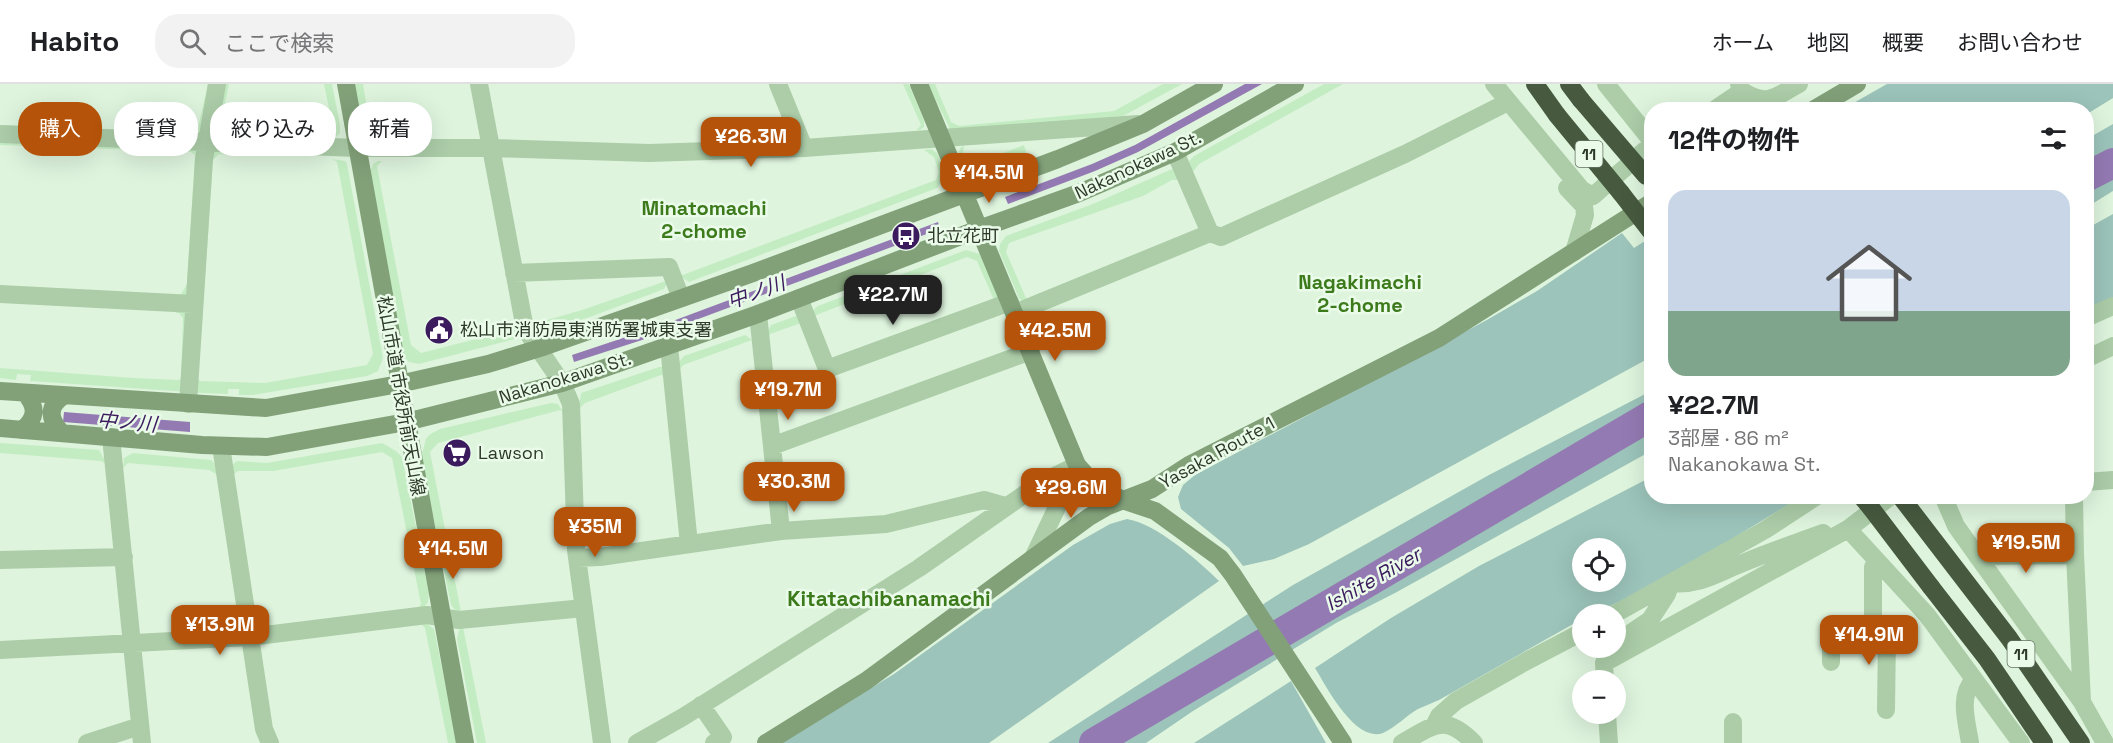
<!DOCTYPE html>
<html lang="ja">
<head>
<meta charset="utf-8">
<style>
  :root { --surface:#fff; --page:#f2f2f2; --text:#202124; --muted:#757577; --line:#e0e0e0; --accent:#b45309 }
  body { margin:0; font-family:"Space Grotesk","Noto Sans JP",sans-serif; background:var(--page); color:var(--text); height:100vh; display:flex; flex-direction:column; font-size:22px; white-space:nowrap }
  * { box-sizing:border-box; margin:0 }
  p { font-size:20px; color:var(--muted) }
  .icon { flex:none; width:33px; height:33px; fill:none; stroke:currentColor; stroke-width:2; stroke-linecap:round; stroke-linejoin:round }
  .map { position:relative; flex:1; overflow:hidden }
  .panel { position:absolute; left:1644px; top:18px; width:450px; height:402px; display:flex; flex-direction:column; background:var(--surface); border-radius:24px; box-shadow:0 6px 24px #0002 }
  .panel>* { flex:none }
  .guide { position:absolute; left:18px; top:18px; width:570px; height:54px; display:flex; gap:12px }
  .fabs { position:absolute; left:1572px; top:454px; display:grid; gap:12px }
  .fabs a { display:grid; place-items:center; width:54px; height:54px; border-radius:50%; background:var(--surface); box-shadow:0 6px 24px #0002; font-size:30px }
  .price { position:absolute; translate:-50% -51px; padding:0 14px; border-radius:12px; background:var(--accent); color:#fff; font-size:20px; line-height:39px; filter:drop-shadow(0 2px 3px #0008) }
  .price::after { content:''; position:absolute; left:50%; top:36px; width:18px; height:14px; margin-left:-9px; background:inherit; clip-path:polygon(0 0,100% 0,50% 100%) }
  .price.selected { background:#222; color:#fff }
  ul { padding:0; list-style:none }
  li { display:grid; align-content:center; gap:12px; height:318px; padding:0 24px }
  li+li { border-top:2px solid var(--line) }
  li span { display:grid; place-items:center; height:186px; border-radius:18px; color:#555 }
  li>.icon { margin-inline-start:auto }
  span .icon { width:108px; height:108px; fill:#fffc; stroke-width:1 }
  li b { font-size:26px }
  h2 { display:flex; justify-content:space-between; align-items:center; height:72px; padding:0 24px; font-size:26px }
  .pill { padding:0 21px; border-radius:24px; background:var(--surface); box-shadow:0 6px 24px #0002; font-size:21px; line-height:54px }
  .pill.selected { background:var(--accent); color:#fff }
  header { display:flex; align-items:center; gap:36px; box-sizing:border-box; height:84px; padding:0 30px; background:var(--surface); border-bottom:2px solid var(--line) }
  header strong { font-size:28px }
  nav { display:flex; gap:33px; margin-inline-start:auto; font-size:21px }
  .search { width:420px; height:54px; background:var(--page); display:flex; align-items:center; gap:15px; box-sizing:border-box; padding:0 21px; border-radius:24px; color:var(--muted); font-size:22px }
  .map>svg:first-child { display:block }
  .green { fill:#9cc4ba; fill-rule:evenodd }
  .plaza { fill:#c4ecc3 }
  .water { fill:#947ab3 }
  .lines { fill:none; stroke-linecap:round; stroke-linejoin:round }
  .river { stroke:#947ab3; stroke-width:30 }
  .street { stroke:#accda8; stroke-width:18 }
  .secondary { stroke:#82a179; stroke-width:18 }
  .highway { stroke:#475a3f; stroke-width:18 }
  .highway-bridge { stroke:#475a3f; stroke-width:18 }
  .labels { text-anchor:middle; stroke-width:5; stroke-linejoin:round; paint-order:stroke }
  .shield { fill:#eafbea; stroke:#667362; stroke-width:1.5 }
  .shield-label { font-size:16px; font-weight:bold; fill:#2d3928 }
  .street-label { font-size:18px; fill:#2d3928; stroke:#eafbea }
  .poi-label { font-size:18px; fill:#2d3928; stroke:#eafbea; text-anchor:start }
  .neighbourhood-label { font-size:20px; font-weight:bold; fill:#3c7a1b; stroke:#eafbea }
  .water-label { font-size:20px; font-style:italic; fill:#3b1b5d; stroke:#eafbea }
  .quarter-label { font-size:21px; font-weight:bold; fill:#3c7a1b; stroke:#eafbea }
</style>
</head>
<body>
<header>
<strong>Habito</strong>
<div class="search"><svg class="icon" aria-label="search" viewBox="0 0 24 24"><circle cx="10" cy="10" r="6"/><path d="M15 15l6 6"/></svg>ここで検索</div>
<nav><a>ホーム</a><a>地図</a><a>概要</a><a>お問い合わせ</a></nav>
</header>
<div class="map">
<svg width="2113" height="659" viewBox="0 0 2113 659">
  <rect width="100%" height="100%" fill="#def4dd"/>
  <path class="green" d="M1887,0H2113V14L2087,30L2086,26L1843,25Z
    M2113,40V107L2087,123V55Z
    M2113,130V216L2086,229V145Z
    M1622,149L1634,164L1651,153V273L1309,460L1274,475L1243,482L1229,464L1181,425L1178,413L1183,401L1195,391L1485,237L1537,207Z
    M1651,307V367L1395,509L1336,539L1193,627L1146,659H1048L1293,501L1489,391Z
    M1651,393L1652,412L1801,413L1661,498L1591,531H1582V535L1439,616C1432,619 1425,622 1418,625C1406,632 1396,643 1383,649C1355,659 1326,602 1315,584L1391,534L1479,482ZM1582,465H1616V498H1582Z
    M1127,435C1155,439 1199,477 1219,497L989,659H780L894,590L1073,461L1110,440Z
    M1291,597L1326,659H1194Z"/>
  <path class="plaza" d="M208,0H229L220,44L225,49H228L227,71L219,70L213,76L198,295L200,297L265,299L367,281L373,270L337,78L332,75L345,77L347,80L383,274L378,287L367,292L253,311H239V305H228V310L203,309L30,297L31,291L17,290L16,296L0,294V284L134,294L179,296L181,294L183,234L179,229H176L177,212H180L187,200L195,71L191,68L0,61V41L191,48L198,44Z
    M324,0H332L340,41V49L335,54Z
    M354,0H363L371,49L377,56L368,55L365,52Z
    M903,0H909L924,37V43L920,46H917L921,41Z
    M928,0H935L951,38L959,42L1114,27L1163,0H1182L1123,32L951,47Z
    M1324,0H1343L1199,80L1192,89L1189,77L1194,72Z
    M1024,61L1026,68L1022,73L976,89L968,88L959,68L961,63L964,62L963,68L970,82Z
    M931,65L937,69L945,87L943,96L937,104L689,198L680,192L936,96L939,88L934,73L924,66Z
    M378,77H382L377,82L411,261L421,269L512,246L516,240L518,250L515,255L419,280L409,278L405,274L402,265L370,88L373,80Z
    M1172,85L1175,87L1180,96H1172L1143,112L1009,159L1006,168L1026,214L1034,217H1022L1019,214L999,167L1000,160L1006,152L1093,120Z
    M966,166L980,170L997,206L998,216H994L977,177L967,173L811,233L812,227L818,222Z
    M669,196L664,205L590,233L539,248L533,240L582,226Z
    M796,232H800L804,238L770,250L768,255V247L771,241Z
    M745,251L752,256L683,281L678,288L679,278L684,272Z
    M659,283H663L666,293L661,291L585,319L579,325L581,309Z
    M551,319L558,320L563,328L560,326L438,359L430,368L461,528H457L451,521L421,373L426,355L429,351L440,345Z
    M0,359L99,366L107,380L101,377L0,369Z
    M382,359L396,367L402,373L429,509L428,518L424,523L418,525L421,520L392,374L382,368L273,387H238L233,391L232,381L237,377L267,379Z
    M133,369L211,376L214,379L218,391L209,386L128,379L123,384L124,374Z
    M420,539H426L434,545L457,659H448L425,544Z
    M463,543L486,659H477L457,555L459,546Z"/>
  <path class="water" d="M1245,0H1262L1138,68L1095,87L1008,120L1005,113L1092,80L1135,61Z
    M938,138L940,145L642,256L574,278L572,271L662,241Z
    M64,328L190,338V348L63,338Z"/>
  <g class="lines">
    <path class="river" d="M2086,93L2113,79
      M1094,659L1652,331"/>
    <path class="street" d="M479,0L525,245L562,299L571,320L576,466L602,659
      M778,0L804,64
      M1494,0L1582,106L1593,112L1652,60
      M1606,0L1647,51L1652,60
      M1742,7C1769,23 1774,13 1799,0
      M1714,26L1742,7L1739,0
      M0,50L357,64H491L649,69L804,64L1138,40
      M1175,68L1210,149L1221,153L1405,70L1508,18
      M1567,104L1584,122L1585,131L1574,168
      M514,189L669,183L681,214
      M0,210L194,220
      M799,214L827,285L1010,218
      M1015,229L1210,149
      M758,230L781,447
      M2086,234L2113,222
      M669,262L689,460
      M2086,275L2113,262
      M188,320L204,75L217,0
      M111,353L142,659
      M221,362L264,645L270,659
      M772,362L1031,267
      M2086,398L2113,396
      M1943,412L1956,442L2082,618L2105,659
      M2074,412L2075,471L2082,618
      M1848,445L1927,531L2021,659
      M1977,472L2075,471
      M577,474L600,473L781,447L886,440L984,416L1005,422
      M1033,474L1077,381
      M0,476L124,473
      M1613,531L1765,446L1817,412
      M1873,551V483L1877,477
      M1616,559L1650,536L1667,510L1671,499C1699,502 1718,489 1743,479C1769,468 1796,459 1823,449
      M1609,564L1604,579L1848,445L1891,412
      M0,566L249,553L427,531L459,536L584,524
      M1831,578V551H1887L1886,626
      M1604,579L1605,597
      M701,621L723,653L714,659
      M1607,630L1609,659
      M1733,638V659
      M1435,640L1439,632L1456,617L1523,579L1582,548
      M87,659L140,642
      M637,659L683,633L919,484L1042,398L1077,381
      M1402,659C1434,641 1445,629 1474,659
      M1970,659C1967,638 1958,613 1974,595"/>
    <path class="secondary" d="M346,0L465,659
      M919,0L1077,381L1097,403L1125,417L1155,427L1220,474L1233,491L1343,659
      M1813,26L1857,0
      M0,307L266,324L399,300L488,280L540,264L753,189L1058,75L1143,40L1214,0
      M0,344L202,361L267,363L406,338L562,299L758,230L979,145L1079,109L1175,68L1295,0
      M22,346C37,334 37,323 25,309
      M62,349C49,336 47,323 63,312
      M766,659L866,597L1089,433L1108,422L1152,405L1189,381L1439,254L1652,118"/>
    <path class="highway" d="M1535,0L1557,31
      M1569,0L1581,16
      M1621,109L1652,149
      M1861,412L1871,424
      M1900,412L2009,554L2081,659
      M1931,503L1987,575L2044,659"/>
    <path class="highway-bridge" d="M1581,16L1646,92
      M1557,31L1621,109
      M1871,424L1931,503"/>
  </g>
  <defs>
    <g id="bus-disc" transform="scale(1.5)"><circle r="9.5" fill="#3b1b5d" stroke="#eafbea"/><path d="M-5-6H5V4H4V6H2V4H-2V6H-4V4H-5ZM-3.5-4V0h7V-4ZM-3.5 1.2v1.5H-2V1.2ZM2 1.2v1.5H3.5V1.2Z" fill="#fff"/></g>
    <g id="civic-disc" transform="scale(1.5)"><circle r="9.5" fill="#3b1b5d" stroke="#eafbea"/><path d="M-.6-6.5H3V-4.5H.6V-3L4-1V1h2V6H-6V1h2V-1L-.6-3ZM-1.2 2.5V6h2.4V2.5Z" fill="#fff"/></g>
    <g id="supermarket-disc" transform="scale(1.5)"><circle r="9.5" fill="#3b1b5d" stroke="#eafbea"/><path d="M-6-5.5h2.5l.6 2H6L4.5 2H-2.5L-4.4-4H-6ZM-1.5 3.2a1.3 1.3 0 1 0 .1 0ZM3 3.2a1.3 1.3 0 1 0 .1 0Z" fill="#fff"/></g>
  </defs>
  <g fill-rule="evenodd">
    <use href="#bus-disc" x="906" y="152"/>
    <use href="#civic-disc" x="439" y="246"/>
    <use href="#supermarket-disc" x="457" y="369"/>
  </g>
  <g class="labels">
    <g class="shield">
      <rect x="1575.5" y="57" width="27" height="26" rx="4.5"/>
      <rect x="2007.5" y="557" width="27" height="26" rx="4.5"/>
    </g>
    <g class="shield-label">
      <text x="1589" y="76">11</text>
      <text x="2021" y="576">11</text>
    </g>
    <g class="street-label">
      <text transform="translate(1138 81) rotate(-25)" y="6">Nakanokawa St.</text>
      <text transform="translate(565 294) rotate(-17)" y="6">Nakanokawa St.</text>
      <text transform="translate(401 312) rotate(80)" y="6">松山市道 市役所前天山線</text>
      <text transform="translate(1217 369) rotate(-29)" y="6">Yasaka Route 1</text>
    </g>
    <g class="poi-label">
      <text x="927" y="158">北立花町</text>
      <text x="460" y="252">松山市消防局東消防署城東支署</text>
      <text x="478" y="375">Lawson</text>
    </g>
    <g class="neighbourhood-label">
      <text x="704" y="131">Minatomachi<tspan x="704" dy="23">2-chome</tspan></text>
      <text x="1360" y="205">Nagakimachi<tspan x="1360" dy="23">2-chome</tspan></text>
    </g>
    <g class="water-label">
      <text transform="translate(756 208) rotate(-20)" y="7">中ノ川</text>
      <text transform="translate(127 338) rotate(5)" y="7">中ノ川</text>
      <text transform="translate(1373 495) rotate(-30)" y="7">Ishite River</text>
    </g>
    <g class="quarter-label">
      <text x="889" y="522">Kitatachibanamachi</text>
    </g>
  </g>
</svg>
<div class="fabs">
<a><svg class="icon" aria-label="locate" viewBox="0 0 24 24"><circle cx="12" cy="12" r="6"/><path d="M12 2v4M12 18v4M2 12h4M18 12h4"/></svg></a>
<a>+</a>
<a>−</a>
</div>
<b class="price" style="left:751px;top:84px">¥26.3M</b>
<b class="price" style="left:989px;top:120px">¥14.5M</b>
<b class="price selected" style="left:893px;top:242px">¥22.7M</b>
<b class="price" style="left:1055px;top:278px">¥42.5M</b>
<b class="price" style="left:788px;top:337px">¥19.7M</b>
<b class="price" style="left:794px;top:429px">¥30.3M</b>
<b class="price" style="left:1071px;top:435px">¥29.6M</b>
<b class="price" style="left:595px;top:474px">¥35M</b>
<b class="price" style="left:2026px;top:490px">¥19.5M</b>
<b class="price" style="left:453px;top:496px">¥14.5M</b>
<b class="price" style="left:220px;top:572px">¥13.9M</b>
<b class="price" style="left:1869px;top:582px">¥14.9M</b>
<div class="guide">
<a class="pill selected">購入</a>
<a class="pill">賃貸</a>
<a class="pill">絞り込み</a>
<a class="pill">新着</a>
</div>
<section class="panel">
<h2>12件の物件<svg class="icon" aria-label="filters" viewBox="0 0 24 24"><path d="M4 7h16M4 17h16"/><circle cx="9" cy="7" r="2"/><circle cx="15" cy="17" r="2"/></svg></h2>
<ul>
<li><span style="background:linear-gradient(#c9d6e8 65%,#7fa58c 0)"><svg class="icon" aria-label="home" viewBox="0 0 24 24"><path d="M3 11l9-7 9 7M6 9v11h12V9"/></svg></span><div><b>¥22.7M</b><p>3部屋 · 86 m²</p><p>Nakanokawa St.</p></div></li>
</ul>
</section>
</div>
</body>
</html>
